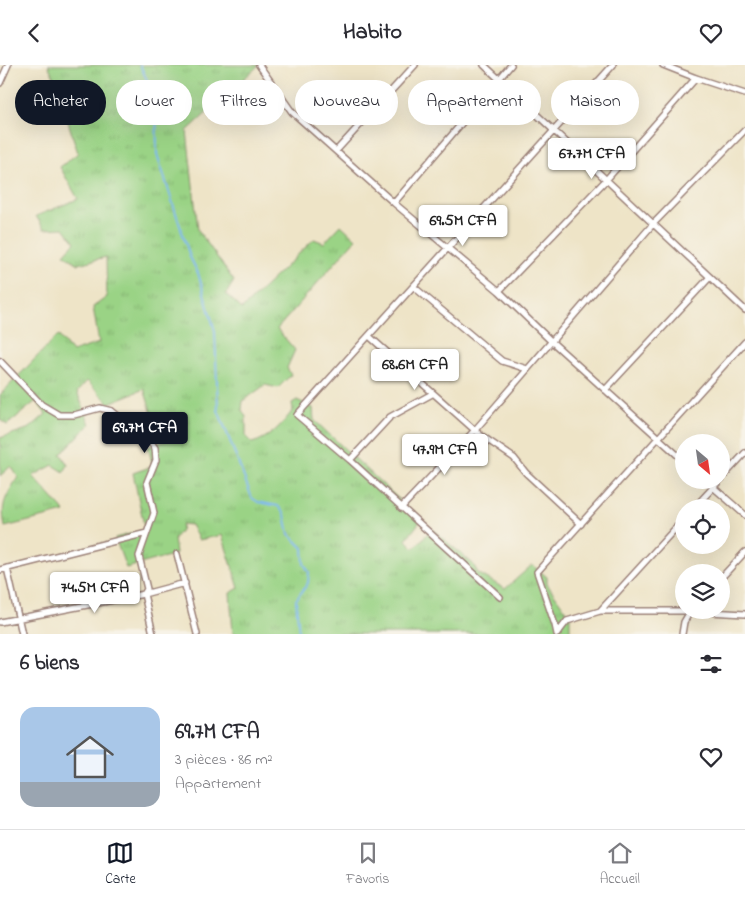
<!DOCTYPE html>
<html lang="fr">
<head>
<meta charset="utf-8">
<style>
  :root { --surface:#fff; --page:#f7f7f7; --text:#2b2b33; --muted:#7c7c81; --line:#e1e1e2; --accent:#111827 }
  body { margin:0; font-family:"Indie Flower",sans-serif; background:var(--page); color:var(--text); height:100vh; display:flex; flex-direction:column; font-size:19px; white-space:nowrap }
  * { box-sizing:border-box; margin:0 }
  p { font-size:16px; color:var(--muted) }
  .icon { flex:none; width:28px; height:28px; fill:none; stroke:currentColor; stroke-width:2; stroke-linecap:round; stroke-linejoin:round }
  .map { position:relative; height:569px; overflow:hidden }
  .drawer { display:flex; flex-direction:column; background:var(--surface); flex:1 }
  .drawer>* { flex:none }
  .hud { position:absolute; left:15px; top:15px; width:715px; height:45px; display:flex; gap:10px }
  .needle { width:32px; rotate:151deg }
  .tools { position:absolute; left:675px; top:369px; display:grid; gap:10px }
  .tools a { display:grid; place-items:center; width:55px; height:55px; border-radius:50%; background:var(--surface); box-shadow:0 5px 20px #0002; font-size:25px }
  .price { position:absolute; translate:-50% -42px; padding:0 11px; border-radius:5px; background:#fff; color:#222; font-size:16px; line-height:32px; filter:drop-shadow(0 1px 2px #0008) }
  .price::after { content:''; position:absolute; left:50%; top:30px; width:15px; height:11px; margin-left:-8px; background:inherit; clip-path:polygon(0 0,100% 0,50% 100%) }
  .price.current { background:var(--accent); color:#fff }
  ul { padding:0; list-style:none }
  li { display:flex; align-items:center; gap:15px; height:125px; padding:0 20px }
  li+li { border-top:1px solid var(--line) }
  li span { display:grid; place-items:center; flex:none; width:140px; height:100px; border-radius:15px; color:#555 }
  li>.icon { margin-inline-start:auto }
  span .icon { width:60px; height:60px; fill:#fffc; stroke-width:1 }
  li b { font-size:21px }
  h2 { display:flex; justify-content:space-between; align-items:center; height:60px; padding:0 20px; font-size:21px }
  .chip { padding:0 18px; border-radius:22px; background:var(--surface); box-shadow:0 5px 20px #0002; font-size:18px; line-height:45px }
  .chip.current { background:var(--accent); color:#fff }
  header { display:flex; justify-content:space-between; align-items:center; height:65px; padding:0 20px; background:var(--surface); font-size:22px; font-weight:700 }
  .menu { display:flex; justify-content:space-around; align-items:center; height:70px; border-top:1px solid var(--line); background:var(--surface); font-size:14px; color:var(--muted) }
  .menu a { display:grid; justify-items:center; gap:2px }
  .menu .current { color:var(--accent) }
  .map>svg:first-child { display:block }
  .grass { fill:url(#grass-tufts); stroke:#727958 }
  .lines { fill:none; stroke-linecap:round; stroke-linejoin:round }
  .stream { stroke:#7db8ef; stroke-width:2 }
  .street-casing { stroke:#9c8279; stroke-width:8 }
  .street { stroke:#fff; stroke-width:5 }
</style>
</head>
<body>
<header><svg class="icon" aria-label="back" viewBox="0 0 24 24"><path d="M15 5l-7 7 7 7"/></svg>Habito<svg class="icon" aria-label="heart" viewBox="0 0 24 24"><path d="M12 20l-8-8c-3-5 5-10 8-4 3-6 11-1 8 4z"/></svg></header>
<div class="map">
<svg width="745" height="569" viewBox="0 0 745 569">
  <defs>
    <pattern id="grass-tufts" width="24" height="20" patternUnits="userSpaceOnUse" patternTransform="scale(1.25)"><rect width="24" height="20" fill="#9ad385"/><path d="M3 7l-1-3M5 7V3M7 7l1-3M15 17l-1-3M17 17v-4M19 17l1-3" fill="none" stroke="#86b573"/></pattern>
  </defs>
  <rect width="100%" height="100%" fill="#f7f3e8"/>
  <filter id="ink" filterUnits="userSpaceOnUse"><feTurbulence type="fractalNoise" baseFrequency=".02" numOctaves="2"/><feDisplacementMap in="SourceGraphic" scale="10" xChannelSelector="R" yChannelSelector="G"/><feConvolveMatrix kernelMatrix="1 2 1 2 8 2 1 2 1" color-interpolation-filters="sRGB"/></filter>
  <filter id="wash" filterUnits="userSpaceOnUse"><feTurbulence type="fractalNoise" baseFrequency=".0096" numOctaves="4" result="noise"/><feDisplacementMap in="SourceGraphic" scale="20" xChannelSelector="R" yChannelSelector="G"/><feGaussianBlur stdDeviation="1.12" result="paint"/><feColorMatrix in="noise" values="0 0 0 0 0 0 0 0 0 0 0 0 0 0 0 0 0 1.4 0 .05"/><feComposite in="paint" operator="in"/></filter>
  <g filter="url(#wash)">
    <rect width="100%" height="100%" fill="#eee4c7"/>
    <path class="grass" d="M48,0H259L187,66L198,165L234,216L226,229L242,244L314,174L324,178L341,160L356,174L277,264L295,285L287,303L291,310L278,323L265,320L243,336L242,345L246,352V372L252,378C270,373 282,360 293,345L292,338L297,335L313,343L314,355L421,455L406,475L414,483L432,464L473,499L478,508L505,524L532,500L547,512V519L570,551V569H233L230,528L239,523L222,470L199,475L191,460L182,459L181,465L174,474L176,489L126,503L115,473L145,465L133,408L153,401L148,382L173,373L169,358H155L144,324L109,338L87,316L77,327L90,359L61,389L68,400L64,407L53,400L33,411L65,447L5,462C0,438 6,432 18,412L11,401L0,411V373L30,363L46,349L36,336L7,360L0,355V330L58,270L72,287L99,278L93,242L107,232L106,192L78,199L64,189L75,177L64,163L44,164L36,151L78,134L60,102L78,88L53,10Z"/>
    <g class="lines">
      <path class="stream" d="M140,0L156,34L157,89L190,192L198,208L215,266L218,345L252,433L258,437L278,441L285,450L289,469L303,483L304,499L309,507L308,518L296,535L299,569"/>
    </g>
  </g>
  <g filter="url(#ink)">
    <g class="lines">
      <g class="street-casing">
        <path id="street" d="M259,0L292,47L394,138L499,226L551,276L684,396
          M484,0L745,245
          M663,0L696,13L745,29
          M0,18L8,0
          M336,86L415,0
          M394,138L511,0
          M414,222L502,296L527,304
          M499,226L606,115L696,13
          M369,271L479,369L514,393L526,408L581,459
          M0,296L42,340L59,350H74L100,343L112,346L118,351L127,363L148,373L155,383L156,395L147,417L154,448L139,491L147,524L144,529L153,569
          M605,325L710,212
          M350,395L390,352L432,329
          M721,414L745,388
          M705,415L745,450
          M695,442L720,415
          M401,443L475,365L653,159L745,65
          M177,489L197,569
          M7,503L22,569
          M0,505L147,468
          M721,513L745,487
          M500,532L350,395L297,350L613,0
          M600,546L684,454
          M0,557L144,529L185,518
          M557,569L555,560L537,507L745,277
          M557,569L567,556L600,546H691L745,549
          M682,569L684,557L691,545"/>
      </g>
      <use href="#street" class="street"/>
    </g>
  </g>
</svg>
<div class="tools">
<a><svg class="needle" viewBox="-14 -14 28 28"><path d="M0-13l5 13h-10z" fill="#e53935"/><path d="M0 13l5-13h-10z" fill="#7c7c81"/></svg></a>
<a><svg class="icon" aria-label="locate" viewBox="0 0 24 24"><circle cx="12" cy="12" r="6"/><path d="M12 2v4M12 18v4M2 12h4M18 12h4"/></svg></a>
<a><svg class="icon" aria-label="layers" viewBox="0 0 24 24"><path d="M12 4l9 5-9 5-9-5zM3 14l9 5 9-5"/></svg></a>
</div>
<b class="price" style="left:592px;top:115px">67.7M CFA</b>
<b class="price" style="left:463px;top:182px">69.5M CFA</b>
<b class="price" style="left:415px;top:326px">68.6M CFA</b>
<b class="price current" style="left:145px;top:389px">69.7M CFA</b>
<b class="price" style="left:445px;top:411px">47.9M CFA</b>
<b class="price" style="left:95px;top:549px">74.5M CFA</b>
<div class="hud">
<a class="chip current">Acheter</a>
<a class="chip">Louer</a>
<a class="chip">Filtres</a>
<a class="chip">Nouveau</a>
<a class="chip">Appartement</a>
<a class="chip">Maison</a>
</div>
</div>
<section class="drawer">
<h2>6 biens<svg class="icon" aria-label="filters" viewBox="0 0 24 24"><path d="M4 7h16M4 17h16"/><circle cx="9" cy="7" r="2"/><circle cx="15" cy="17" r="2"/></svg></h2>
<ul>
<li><span style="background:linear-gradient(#a9c7e8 75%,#9aa5b1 0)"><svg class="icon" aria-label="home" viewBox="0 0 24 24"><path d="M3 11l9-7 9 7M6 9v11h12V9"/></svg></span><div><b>69.7M CFA</b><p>3 pièces · 86 m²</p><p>Appartement</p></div><svg class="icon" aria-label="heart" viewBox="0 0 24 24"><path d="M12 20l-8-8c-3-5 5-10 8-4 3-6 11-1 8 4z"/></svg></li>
</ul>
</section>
<nav class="menu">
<a class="current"><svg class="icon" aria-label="map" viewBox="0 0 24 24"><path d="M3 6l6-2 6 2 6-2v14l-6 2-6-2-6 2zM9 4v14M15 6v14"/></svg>Carte</a>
<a><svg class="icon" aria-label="saved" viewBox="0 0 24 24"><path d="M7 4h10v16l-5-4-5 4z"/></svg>Favoris</a>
<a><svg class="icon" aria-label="home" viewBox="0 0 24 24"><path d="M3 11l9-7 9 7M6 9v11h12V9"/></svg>Accueil</a>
</nav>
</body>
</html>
